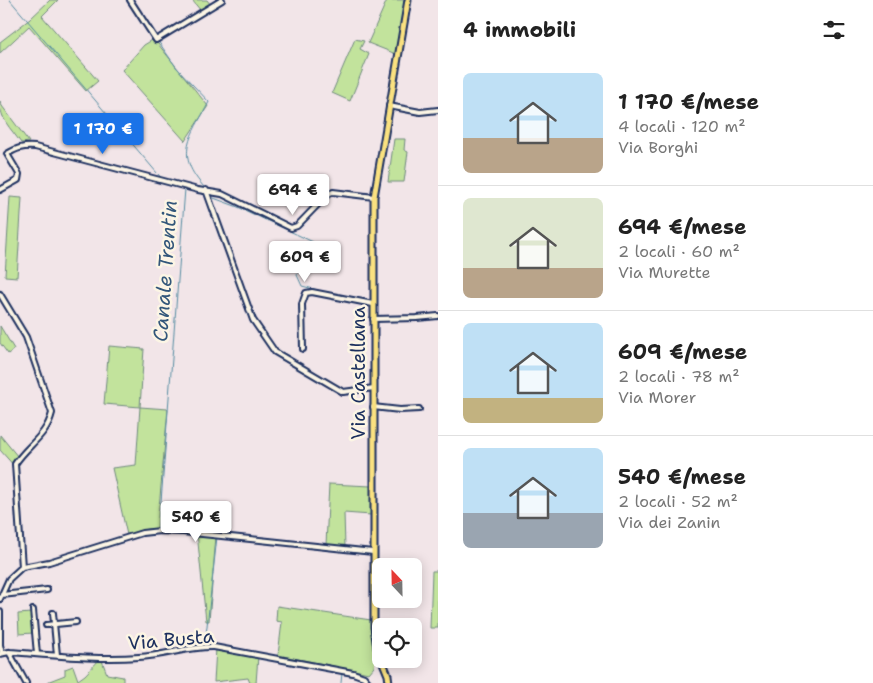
<!DOCTYPE html>
<html lang="it">
<head>
<meta charset="utf-8">
<style>
  :root { --surface:#fff; --page:#f2f2f2; --text:#222; --muted:#767676; --line:#e0e0e0; --accent:#1a73e8 }
  body { margin:0; font-family:"Shantell Sans",sans-serif; background:var(--page); color:var(--text); height:100vh; display:flex; flex-direction:column; font-size:19px; white-space:nowrap }
  * { box-sizing:border-box; margin:0 }
  p { font-size:16px; color:var(--muted) }
  .icon { flex:none; width:28px; height:28px; fill:none; stroke:currentColor; stroke-width:2; stroke-linecap:round; stroke-linejoin:round }
  .map { position:relative; flex:1; overflow:hidden }
  .panel { display:flex; flex-direction:column; background:var(--surface); width:435px }
  .panel>* { flex:none }
  .needle { width:32px; rotate:338deg }
  .fabs { position:absolute; left:372px; top:558px; display:grid; gap:10px }
  .fabs a { display:grid; place-items:center; width:50px; height:50px; border-radius:8px; background:var(--surface); box-shadow:0 2px 12px #0003; font-size:25px }
  .price { position:absolute; translate:-50% -42px; padding:0 11px; border-radius:5px; background:#fff; color:#222; font-size:16px; line-height:32px; filter:drop-shadow(0 1px 2px #0008) }
  .price::after { content:''; position:absolute; left:50%; top:30px; width:15px; height:11px; margin-left:-8px; background:inherit; clip-path:polygon(0 0,100% 0,50% 100%) }
  .price.on { background:var(--accent); color:#fff }
  ul { padding:0; list-style:none }
  li { display:flex; align-items:center; gap:15px; height:125px; padding:0 25px }
  li+li { border-top:1px solid var(--line) }
  li span { display:grid; place-items:center; flex:none; width:140px; height:100px; border-radius:8px; color:#555 }
  li>.icon { margin-inline-start:auto }
  span .icon { width:60px; height:60px; fill:#fffc; stroke-width:1 }
  li b { font-size:21px }
  h2 { display:flex; justify-content:space-between; align-items:center; height:60px; padding:0 25px; font-size:21px }
  main { display:flex; flex:1; min-height:0 }
  .map>svg:first-child { display:block }
  .green { fill:#c2e39c; stroke:#6e897d }
  .lines { fill:none; stroke-linecap:round; stroke-linejoin:round }
  .stream { stroke:#538ba1; stroke-width:1 }
  .minor-casing { stroke:#1b2f5e; stroke-width:8 }
  .major-casing { stroke:#1b2f5e; stroke-width:9 }
  .minor { stroke:#fcf5e5; stroke-width:4 }
  .major { stroke:#fae180; stroke-width:5 }
  .labels { text-anchor:middle; stroke-width:5; stroke-linejoin:round; paint-order:stroke }
  .street-label { font-size:19px; fill:#1b2f5e; stroke:#fcf5e5 }
  .water-label { font-size:20px; font-style:italic; fill:#32567a; stroke:#fcf5e5 }
</style>
</head>
<body>
<main>
<div class="map">
<svg width="438" height="683" viewBox="0 0 438 683">
  <rect width="100%" height="100%" fill="#f2e5e8"/>
  <filter id="ink" filterUnits="userSpaceOnUse"><feTurbulence type="fractalNoise" baseFrequency=".02" numOctaves="2"/><feDisplacementMap in="SourceGraphic" scale="10" xChannelSelector="R" yChannelSelector="G"/><feConvolveMatrix kernelMatrix="1 2 1 2 8 2 1 2 1" color-interpolation-filters="sRGB"/></filter>
  <g filter="url(#ink)">
    <path class="green" d="M50,0H58L42,16L98,81L86,91L29,26L0,53V42L30,19Z
      M192,0H207L211,5L201,11Z
      M387,0H406L396,54L368,43Z
      M154,39L208,106L185,141L122,70L144,45Z
      M355,39L364,41L360,49L369,54L350,101L332,93Z
      M0,101L2,106L29,142L21,143C10,127 0,120 0,101Z
      M394,139H405L404,150L408,152L404,182H388Z
      M10,197L22,198L17,277L5,276Z
      M0,326L14,349L8,354L0,343Z
      M109,346L144,349L140,407L168,409L157,530L147,529L127,535L112,468L136,465L140,407L104,404Z
      M0,435L18,457L16,468L0,450Z
      M329,484L371,486V515L344,513L345,547L326,545Z
      M197,533L216,536L209,621H206Z
      M432,571H438V628H430Z
      M277,606L371,620L375,658L374,667L369,673L278,655L282,622L276,621Z
      M31,613L33,633L19,634L18,614Z
      M216,648L258,656L256,683H250L248,678L214,682Z
      M101,658L107,674L123,677V683L47,682L65,675V669L73,666L78,680L85,675Z"/>
    <g class="lines">
      <path class="stream" d="M10,0L163,180
        M133,0L151,29
        M158,41L176,67L209,102C191,137 173,154 205,188
        M211,197L238,207L313,242L297,275L302,286L341,296
        M159,528L185,189
        M174,533L210,537
        M205,644L217,537
        M218,650L239,654
        M263,658L342,673L341,683"/>
      <g class="minor-casing">
        <path id="minor" d="M130,0L156,40L222,0
          M389,106L420,112L438,110
          M0,190L18,180L19,174L7,154C17,148 23,146 35,147L198,190L222,194L291,228L297,226L328,194L333,192L374,197
          M206,190L253,320L275,352L343,392L374,388
          M0,294L26,337L52,413C46,437 28,444 15,464L22,567L9,579L0,599
          M373,319L417,318L438,316
          M303,349L302,304L306,293L312,292L373,304
          M373,407L400,410L419,409
          M22,567L49,562L142,533L160,531L183,532L373,552
          M2,595L47,590
          M33,610L37,654
          M0,612V645L2,653
          M53,613L57,655
          M46,625L76,622
          M9,652L26,683
          M0,654L9,652C52,655 96,660 139,657C164,656 189,646 214,647L353,673L364,677L369,683"/>
      </g>
      <g class="major-casing">
        <path id="major" d="M389,683L388,675L377,648L374,627V197L408,0"/>
      </g>
      <use href="#minor" class="minor"/>
      <use href="#major" class="major"/>
    </g>
  </g>
  <g class="labels">
    <g class="street-label">
      <text transform="translate(358 373) rotate(-90)" y="7">Via Castellana</text>
      <text transform="translate(171 639) rotate(-5)" y="7">Via Busta</text>
    </g>
    <g class="water-label">
      <text transform="translate(165 271) rotate(-86)" y="7">Canale Trentin</text>
    </g>
  </g>
</svg>
<div class="fabs">
<a><svg class="needle" viewBox="-14 -14 28 28"><path d="M0-13l5 13h-10z" fill="#e53935"/><path d="M0 13l5-13h-10z" fill="#767676"/></svg></a>
<a><svg class="icon" aria-label="locate" viewBox="0 0 24 24"><circle cx="12" cy="12" r="6"/><path d="M12 2v4M12 18v4M2 12h4M18 12h4"/></svg></a>
</div>
<b class="price on" style="left:103px;top:155px">1 170 €</b>
<b class="price" style="left:293px;top:216px">694 €</b>
<b class="price" style="left:305px;top:283px">609 €</b>
<b class="price" style="left:196px;top:543px">540 €</b>
</div>
<section class="panel">
<h2>4 immobili<svg class="icon" aria-label="filters" viewBox="0 0 24 24"><path d="M4 7h16M4 17h16"/><circle cx="9" cy="7" r="2"/><circle cx="15" cy="17" r="2"/></svg></h2>
<ul>
<li><span style="background:linear-gradient(#bfe0f5 65%,#b9a48a 0)"><svg class="icon" aria-label="home" viewBox="0 0 24 24"><path d="M3 11l9-7 9 7M6 9v11h12V9"/></svg></span><div><b>1 170 €/mese</b><p>4 locali · 120 m²</p><p>Via Borghi</p></div></li>
<li><span style="background:linear-gradient(#dfe7d0 70%,#b9a48a 0)"><svg class="icon" aria-label="home" viewBox="0 0 24 24"><path d="M3 11l9-7 9 7M6 9v11h12V9"/></svg></span><div><b>694 €/mese</b><p>2 locali · 60 m²</p><p>Via Murette</p></div></li>
<li><span style="background:linear-gradient(#bfe0f5 75%,#c2b280 0)"><svg class="icon" aria-label="home" viewBox="0 0 24 24"><path d="M3 11l9-7 9 7M6 9v11h12V9"/></svg></span><div><b>609 €/mese</b><p>2 locali · 78 m²</p><p>Via Morer</p></div></li>
<li><span style="background:linear-gradient(#bfe0f5 65%,#9aa5b1 0)"><svg class="icon" aria-label="home" viewBox="0 0 24 24"><path d="M3 11l9-7 9 7M6 9v11h12V9"/></svg></span><div><b>540 €/mese</b><p>2 locali · 52 m²</p><p>Via dei Zanin</p></div></li>
</ul>
</section>
</main>
</body>
</html>
